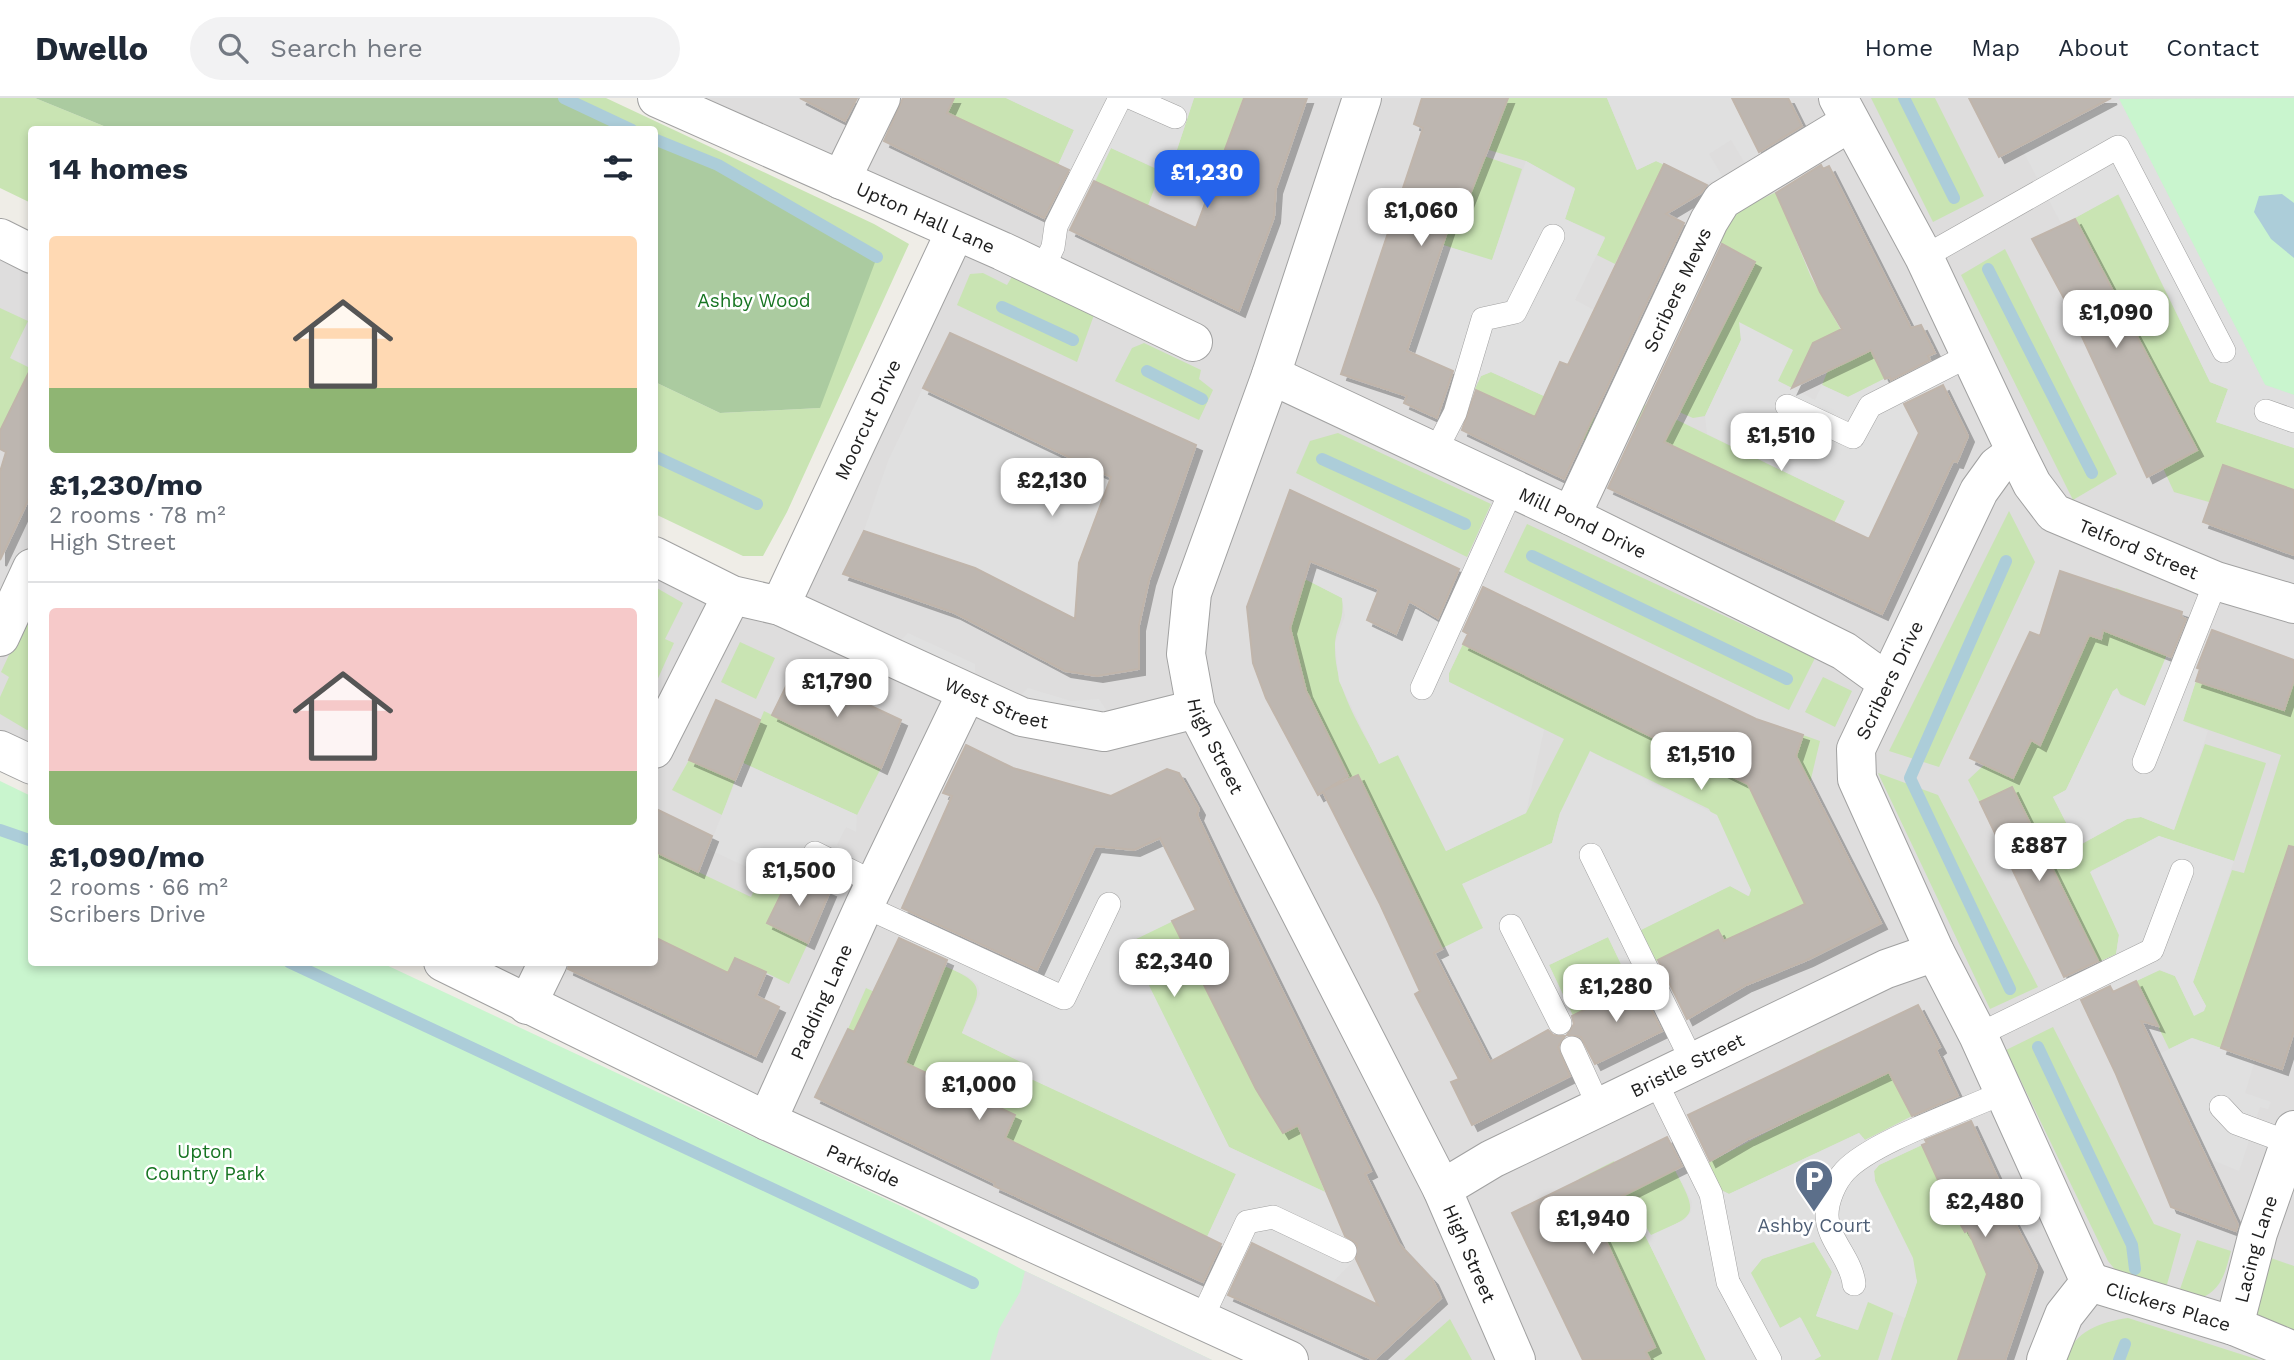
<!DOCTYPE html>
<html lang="en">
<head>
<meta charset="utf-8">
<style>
  :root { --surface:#fff; --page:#f2f2f3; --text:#1f2937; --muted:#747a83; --line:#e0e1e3; --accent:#2563eb }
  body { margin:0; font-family:"Work Sans",sans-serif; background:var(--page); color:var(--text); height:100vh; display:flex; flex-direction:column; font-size:26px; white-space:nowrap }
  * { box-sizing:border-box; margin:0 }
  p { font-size:23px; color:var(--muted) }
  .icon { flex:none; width:38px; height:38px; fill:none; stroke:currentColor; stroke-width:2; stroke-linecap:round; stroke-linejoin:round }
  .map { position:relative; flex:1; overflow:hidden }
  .panel { position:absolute; left:28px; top:28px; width:630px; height:840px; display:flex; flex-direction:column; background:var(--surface); border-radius:7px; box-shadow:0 4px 10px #0003 }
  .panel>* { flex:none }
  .price { position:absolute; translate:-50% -60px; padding:0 16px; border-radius:14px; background:#fff; color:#222; font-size:23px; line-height:46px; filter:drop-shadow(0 2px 4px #0008) }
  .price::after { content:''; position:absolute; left:50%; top:42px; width:21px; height:16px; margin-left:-10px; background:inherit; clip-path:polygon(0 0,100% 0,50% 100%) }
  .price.selected { background:var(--accent); color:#fff }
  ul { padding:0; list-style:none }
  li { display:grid; align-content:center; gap:14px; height:371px; padding:0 21px }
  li+li { border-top:2px solid var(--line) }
  li span { display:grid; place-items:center; height:217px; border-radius:7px; color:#555 }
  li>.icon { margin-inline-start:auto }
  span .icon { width:126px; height:126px; fill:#fffc; stroke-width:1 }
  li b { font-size:30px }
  h2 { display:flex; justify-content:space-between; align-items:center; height:84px; padding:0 21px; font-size:30px }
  header { display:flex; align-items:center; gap:42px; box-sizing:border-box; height:98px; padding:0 35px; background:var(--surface); border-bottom:2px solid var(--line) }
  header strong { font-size:33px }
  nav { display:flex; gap:38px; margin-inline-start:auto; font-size:24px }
  .search { width:490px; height:63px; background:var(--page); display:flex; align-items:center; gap:18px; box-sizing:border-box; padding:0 24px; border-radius:38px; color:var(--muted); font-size:26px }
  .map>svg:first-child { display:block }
  .residential { fill:#dedddd }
  .grass { fill:#c9e4b3 }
  .forest { fill:#abcba0 }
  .park { fill:#c9f5ce }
  .parking { fill:#e0e0e0 }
  .water { fill:#accdd9 }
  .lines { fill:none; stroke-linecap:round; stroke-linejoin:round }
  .stream { stroke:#accdd9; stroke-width:12 }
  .building { fill:#bdb6b0; stroke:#c0b5ab; stroke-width:2; filter:url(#shadow) }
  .lane-casing { stroke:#a1a1a1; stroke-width:24 }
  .street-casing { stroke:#a1a1a1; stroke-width:40 }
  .lane { stroke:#fff; stroke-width:23 }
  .street { stroke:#fff; stroke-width:38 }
  .labels { text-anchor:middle; stroke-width:5; stroke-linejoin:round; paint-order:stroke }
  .street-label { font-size:19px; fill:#202020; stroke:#fff }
  .park-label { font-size:19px; fill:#177522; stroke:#fff }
  .service-label { font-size:19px; fill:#4e5e75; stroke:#fff }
</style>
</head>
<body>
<header>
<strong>Dwello</strong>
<div class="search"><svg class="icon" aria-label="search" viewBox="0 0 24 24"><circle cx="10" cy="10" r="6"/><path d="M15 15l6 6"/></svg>Search here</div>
<nav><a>Home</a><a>Map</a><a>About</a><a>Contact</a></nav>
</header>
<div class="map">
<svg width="2294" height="1262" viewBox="0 0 2294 1262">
  <defs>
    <filter id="shadow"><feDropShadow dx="6" dy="6" stdDeviation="0" flood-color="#0004"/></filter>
  </defs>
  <rect width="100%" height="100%" fill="#efede7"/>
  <path class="residential" d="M657,0H2294V1262H1289L443,865L654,864L655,458L780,508L955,134Z
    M0,141L31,156V667L0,652Z"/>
  <path class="grass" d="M0,0H35L111,31L32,32L31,105L0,90Z
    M503,0H606L874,126L909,146L787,414L763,458H743L655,416V284L720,315L820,310L655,81L654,32L552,31Z
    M954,0H1006L1074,32L1058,67L947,15Z
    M1194,0H1243L1208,98L1166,85Z
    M1508,0H1607L1637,72L1656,63L1664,66L1615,166L1597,157L1605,139L1565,121L1575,90L1526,63L1489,52Z
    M1871,0H1935L1984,98L1933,124Z
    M1111,50L1161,73L1147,110L1095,84Z
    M1481,57L1522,71L1492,163L1443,147L1453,116Z
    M1776,94L1811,179L1841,232L1871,252L1885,281L1848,299L1822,287L1828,272L1808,257L1792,290L1778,283L1740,225L1741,242L1705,318L1693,320L1679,314L1755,163L1719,144L1734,115Z
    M2118,96L2210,284L2228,291L2216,324L2294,350V392L2223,367L2209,404L2174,394L2163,370L2197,352L2075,120Z
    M2005,151L2117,376L2073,402L1961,177Z
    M983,175L1007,187L1013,177L1094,217L1077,264L957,207L970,176Z
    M0,210L28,223L10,260L32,271L0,333Z
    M1144,245L1201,272L1199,281L1213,292L1199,322L1115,283L1132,250Z
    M1491,274L1544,298L1550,286L1596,321L1586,343L1475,291L1481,278Z
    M1644,306L1845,403L1835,426L1668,346L1634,325Z
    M1338,335L1491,406L1467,459L1296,375L1310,343Z
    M2009,413L2035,464L1939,669L1889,653Z
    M1527,426L1815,560L1789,612L1504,474Z
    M1305,481L1342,500C1345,524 1335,529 1335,548C1334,590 1361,629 1379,665L1398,657L1446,753L1526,715L1564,641L1449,584V575L1463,546L1727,676L1753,620L1759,622L1745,663L1789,679L1803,637L1820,643L1810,685L1844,843L1795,867L1772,822L1724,843L1718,832L1656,863L1640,832L1730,788L1748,798L1751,792L1709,711L1609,662L1560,715L1552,745L1463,786L1484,830L1442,851L1358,677L1349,681L1306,593L1290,530Z
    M655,489L683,505L665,541L674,545L655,587Z
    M2116,490L2142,500L2127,542L2168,558L2145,608L2113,593L2066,692L2053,699L2078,748L2127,721L2141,719L2174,732L2205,646L2266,665L2234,763L2159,738L2091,773L2119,837L2116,857L2098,864L2013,690L1980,705L1968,682L1985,666L2013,680L2031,642L2040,646L2089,537L2101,541Z
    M31,510V631L27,632L0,616V599L9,579L1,574Z
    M740,544L775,560L756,601L721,584Z
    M1823,579L1852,593L1835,629L1805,614Z
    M2294,582V761L2275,787L2221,950L2192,940L2169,951L2136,883L2159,872L2175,878L2194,917L2206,908L2193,884L2232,772L2244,775L2281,657L2183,623L2196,583L2284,611Z
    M764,613L881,670L857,717L743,665Z
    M689,662L735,682L722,717L672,692Z
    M1878,675L1938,697L2038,889L1990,911Z
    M654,753L751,799L767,764L791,776L767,825L808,845L789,886L736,860L700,932L662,916L690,856L655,839Z
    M1172,823L1242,963L1283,1034L1298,1027L1325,1094L1229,1049L1127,845Z
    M1608,839L1632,889L1573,918L1549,867Z
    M945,868C993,889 977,894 962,935L1023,965L1019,975L1236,1076L1207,1139L1070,1072L1001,1048L1015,1017L892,991L907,960L848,931L866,890L923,917Z
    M2053,929L2154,1126L2181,1136L2166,1190L2117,1174L2108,1163L2006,952Z
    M1867,932L1912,1018L1865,1042L1859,1035L1729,1096L1719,1091L1706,1066L1837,998L1816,954Z
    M1922,1047L1965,1134L2009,1112L2022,1139L1980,1159L1987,1176L1958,1262H1891L1917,1183L1875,1083L1874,1073L1879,1067Z
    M1614,1063L1629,1095L1675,1072C1699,1119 1697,1116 1651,1138L1642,1131L1706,1262H1650L1646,1254L1655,1249L1616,1166L1584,1125L1592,1106L1579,1081Z
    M2197,1142L2231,1153C2225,1175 2222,1192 2199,1201L2179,1194Z
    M1814,1143L1832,1174L1816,1218L1857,1232L1867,1203L1894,1213L1878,1262H1814L1821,1258L1801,1220L1780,1230L1750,1175L1762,1161Z
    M2271,1160L2294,1168V1236L2256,1217L2255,1209Z
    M2128,1220L2259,1262H2065C2074,1233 2100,1224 2128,1220Z
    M1450,1221L1472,1262H1404Z"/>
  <path class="forest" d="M35,0H564L632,31H111Z
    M655,41L718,67L877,159L820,310L720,315L655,284Z"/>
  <path class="park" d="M2294,0V297L2265,287L2119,1Z
    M0,683L31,698L32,864L382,865L907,1111L1025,1173L1212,1262H0Z"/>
  <path class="parking" d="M1006,0H1194L1169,76L1111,50L1094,84L1058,67L1074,32Z
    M1607,0H1732L1763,61L1746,67L1731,42L1709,56L1724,81L1702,85L1656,63L1637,72Z
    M2119,1L2265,287L2294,297V350L2216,324L2228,291L2210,284L2119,96L2062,127L2021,49Z
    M1526,63L1575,91L1565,121L1605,140L1575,202L1594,212L1568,267L1560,264L1544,298L1491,274L1481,278L1478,284L1407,253L1443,147L1492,162Z
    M1739,224L1793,252L1778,283L1815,302L1822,287L1848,299L1935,255L1942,273L1943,286L1904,307L1919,335L1843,497L1805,483L1845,403L1707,336L1705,318L1741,242Z
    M923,290L1111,379L1079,465L1075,521L975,470L864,433L888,363Z
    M1323,468L1407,502L1468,535L1449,575V584L1544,632L1526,715L1446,753L1398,657L1379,666L1339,583L1335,545L1345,518L1342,500L1305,481Z
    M2177,533L2208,545L2183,623L2208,633L2174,732L2141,719L2127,721L2078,748L2053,699L2066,692L2113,593L2117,590L2121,598L2145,608Z
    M908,535L975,566V579L899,544Z
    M1028,590L1071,603L1099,601L1106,612L1091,614L1019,599Z
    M1590,653L1717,717L1751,792L1749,798L1730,788L1641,832L1671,894L1642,910L1608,839L1549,867L1573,918L1490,964L1447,880H1419L1408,867L1483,830L1462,786L1552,745L1560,715Z
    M743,665L857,717L856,734L846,729L837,747L851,754L830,793L767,764L762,776L708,751Z
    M2159,738L2234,763L2193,884L2206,908L2204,913L2194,918L2175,878L2160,872L2083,908L2065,880L2116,856L2119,837L2090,774Z
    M1160,740L1196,812L1128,845L1229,1049L1325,1094L1356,1160L1333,1184L1247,1142L1224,1148L1207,1139L1236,1076L1018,975L1023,965L962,935L980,896L978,887L969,879L896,846L905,827L1035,877L1072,797L1101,750L1134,752Z
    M2192,940L2255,962L2245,995L2271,1004L2268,1011L2260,1009L2239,1073L2205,1059L2157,957Z
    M1945,1004L1956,1031L1879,1067L1874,1073L1875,1083L1913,1160L1917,1184L1905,1220L1868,1204L1858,1232L1816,1218L1832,1174L1814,1144L1762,1161L1751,1175L1780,1230L1800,1219L1821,1258L1814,1262H1706L1642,1131L1646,1129L1651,1137L1684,1122L1691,1114L1692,1104L1675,1072L1701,1058L1719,1091L1729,1096L1859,1035L1865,1042Z
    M1025,1173L1212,1262H990L999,1231L1020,1194Z"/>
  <path class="water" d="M2282,96L2294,105V160L2271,141L2254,114L2259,98Z"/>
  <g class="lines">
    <path class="stream" d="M564,0L632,32
      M1904,0L1954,100
      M654,41L718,67L877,159
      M1988,171L2092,375
      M1002,209L1073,242
      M1147,273L1202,301
      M654,358L757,406
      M1322,361L1465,426
      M1532,458L1787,581
      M2006,463L1910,680L2010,891
      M0,732L32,743
      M289,864L973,1185
      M2038,949L2132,1147L2135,1171
      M2119,1262L2125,1246"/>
  </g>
  <path class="building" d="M800,0H857L845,23Z
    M903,0H954L947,15L1069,72L1044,120L884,43Z
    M1244,0H1307L1276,90L1274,119L1239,213L1070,132L1094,83L1196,130Z
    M1422,0H1508L1461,119L1453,116L1407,253L1453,273L1437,320L1404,305L1407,298L1341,276L1423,30L1414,26Z
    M1732,0H1788L1802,28L1759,54Z
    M1969,0H2111L1999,59Z
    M1664,66L1707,87L1701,95L1666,116L1684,125L1564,381L1462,332L1476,292L1535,319L1560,264L1568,267Z
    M1821,67L1823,71L1829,68L1911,230L1921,227L1935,255L1928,258L1930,262L1891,282L1890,279L1885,281L1871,252L1792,290L1813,245L1842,231L1820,194L1776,95Z
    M2075,121L2197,352L2147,379L2066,204L2032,141Z
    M1722,146L1755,164L1664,344L1869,441L1919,335L1904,306L1943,287L1968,338L1957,364L1953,363L1882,516L1608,390Z
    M950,235L1196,347L1149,482L1139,527V571L1097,578L1065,573L955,515L843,476L864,433L975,470L1075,521L1079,465L1111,379L923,290Z
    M32,268V394L0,462V374L6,354L0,351V333Z
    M2223,367L2294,392V457L2203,424Z
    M1290,392L1459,471L1438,520L1409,503L1396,536L1367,522L1379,491L1310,463L1290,530L1306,593L1348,678L1325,692L1358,677L1442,851L1434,855L1490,964L1548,932L1553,937L1565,938L1558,949L1570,978L1472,1027L1451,984L1459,981L1415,896L1420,893L1380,806L1323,694L1318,697L1266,600L1253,565L1247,509Z
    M2060,473L2182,514L2181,519L2186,521L2171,559L2103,532L2101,541L2089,537L2040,647L2031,642L2013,680L1970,660L2030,534L2040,538Z
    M1483,489L1756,621L1803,637L1796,658L1881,825L1807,862L1746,887L1687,921L1658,862L1718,832L1724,843L1805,806L1748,686L1463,546L1468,536L1463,533Z
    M2212,532L2294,562V582L2284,612L2196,583L2200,571L2197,570Z
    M794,572L901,622L881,670L772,617Z
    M716,602L760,622L735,682L689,662Z
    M966,647L1013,670L1111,698L1167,671L1179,675L1199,711L1197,717L1234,795L1371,1073L1365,1076L1399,1146L1432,1181L1441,1200L1374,1262L1228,1197L1252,1145L1378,1207L1356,1161L1357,1146L1345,1138L1298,1027L1283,1035L1256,991L1172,823L1196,812L1160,740L1134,752L1095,748L1037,872L902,810L952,698L943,695Z
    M2012,689L2098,863L2064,879L1980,704Z
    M654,710L712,738L698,774L654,753Z
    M2289,748L2294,749V933L2282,971L2221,950Z
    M791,776L830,793L808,845L767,825Z
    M654,839L728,875L735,860L766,874L756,898L779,909L756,958L568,871L570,864H654Z
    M899,840L947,862L905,965L1015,1017L1005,1040L1221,1146L1203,1184L994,1088L995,1085L815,999L848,931L854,934Z
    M2136,883L2158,928L2141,923L2238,1127L2236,1133L2171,1109L2116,976L2081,902L2110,888L2113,894Z
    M1638,885L1662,933L1595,966L1581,939L1567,937L1574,926L1572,918Z
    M1918,907L1940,949L1936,952L1958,998L1912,1018L1889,974L1748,1041L1710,1063L1688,1017Z
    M1971,1023L2012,1111L2008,1112L2037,1168L2005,1262H1958L1987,1176L1968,1132L1965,1134L1949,1106L1922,1047L1927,1045L1925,1042Z
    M1667,1039L1682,1068L1592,1113L1655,1249L1646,1254L1650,1262H1583L1512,1115Z"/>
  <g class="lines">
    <g class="lane-casing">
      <path id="lane" d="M1132,0L1175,19
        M1924,159L2118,49L2224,253
        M1042,172L1053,149L1056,128L1120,0
        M1787,308L1853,339L1870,308L1970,257
        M2266,313L2294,323
        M1435,354L1455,315L1483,221L1515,214L1553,138
        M1422,590L1512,391
        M2144,664L2216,483
        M815,755L875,785
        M1591,757L1693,965
        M864,808L1064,900L1109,806
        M1511,828L1560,925
        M1978,937L2152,852L2182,773
        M1572,950L1599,1009
        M1655,982L1711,1096L1728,1184L1770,1262
        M2221,1009L2236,1025L2290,1045
        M1854,1186C1852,1162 1827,1141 1827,1117C1827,1102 1835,1084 1845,1073C1873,1043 1964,1013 2004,994
        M1201,1222L1247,1124L1273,1119L1345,1153"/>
    </g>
    <g class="street-casing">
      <g id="street">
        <path id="s1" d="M657,0L1002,153L1193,244"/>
        <path id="s2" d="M1362,0L1271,277L1192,495L1186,556L1196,611L1442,1091L1516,1262"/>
        <path d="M1838,0L1924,159L2016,354L1997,368L1979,393L1856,651L1857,681L1935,854L1978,937L2090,1184"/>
        <path d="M841,82L881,0"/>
        <path d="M0,140L32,156"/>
        <path id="s3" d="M1271,277L1571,418L1844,553L1887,584"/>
        <path id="s4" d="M2016,354L2032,386L2054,415L2216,483L2294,506"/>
        <path id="s5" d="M1571,418L1709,123L1722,102L1849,25"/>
        <path id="s6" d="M654,458L732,497L780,508L1022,619L1104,634L1196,611"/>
        <path id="s7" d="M780,508L955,134"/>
        <path d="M0,539L32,470"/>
        <path d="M654,651L732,497"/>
        <path d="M0,652L32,667"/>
        <path id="s8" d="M443,864L767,1023L1289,1262"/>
        <path d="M527,907L548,864"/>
        <path id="s9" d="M767,1023L864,808L966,596"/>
        <path id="s10" d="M1442,1091L1492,1061L1886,871L1935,854"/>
        <path id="s11" d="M2090,1184L2234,1228L2294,1253"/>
        <path id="s12" d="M2234,1228L2258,1135L2294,1032"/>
        <path d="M2046,1262L2064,1217L2090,1184"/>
      </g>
    </g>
    <use href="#lane" class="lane"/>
    <use href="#street" class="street"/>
  </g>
  <defs>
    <g id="parking-pin" transform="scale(2.0125)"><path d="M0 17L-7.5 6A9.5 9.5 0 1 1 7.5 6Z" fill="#5c6f8a" stroke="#fff"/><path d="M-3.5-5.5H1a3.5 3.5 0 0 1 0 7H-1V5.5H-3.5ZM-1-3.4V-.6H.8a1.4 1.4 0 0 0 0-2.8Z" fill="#fff"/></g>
  </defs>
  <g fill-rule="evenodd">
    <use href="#parking-pin" x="1814" y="1081"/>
  </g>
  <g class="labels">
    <g class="street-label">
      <text dy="7" stroke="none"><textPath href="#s1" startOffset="294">Upton Hall Lane</textPath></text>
      <text dy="7" stroke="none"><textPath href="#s5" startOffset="250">Scribers Mews</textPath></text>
      <text dy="7" stroke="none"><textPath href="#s7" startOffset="206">Moorcut Drive</textPath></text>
      <text dy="7" stroke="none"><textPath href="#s3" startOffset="345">Mill Pond Drive</textPath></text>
      <text dy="7" stroke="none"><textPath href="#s4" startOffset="164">Telford Street</textPath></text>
      <text transform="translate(1889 582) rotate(-64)" y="7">Scribers Drive</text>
      <text dy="7" stroke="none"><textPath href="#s6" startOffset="374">West Street</textPath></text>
      <text dy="7" stroke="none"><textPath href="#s2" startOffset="682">High Street</textPath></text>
      <text dy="7" stroke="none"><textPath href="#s9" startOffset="131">Padding Lane</textPath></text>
      <text dy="7" stroke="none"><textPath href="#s10" startOffset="275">Bristle Street</textPath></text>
      <text dy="7" stroke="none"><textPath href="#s8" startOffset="467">Parkside</textPath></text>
      <text dy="7" stroke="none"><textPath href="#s12" startOffset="80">Lacing Lane</textPath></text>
      <text dy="7" stroke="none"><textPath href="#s2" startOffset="1250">High Street</textPath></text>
      <text dy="7" stroke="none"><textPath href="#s11" startOffset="82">Clickers Place</textPath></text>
    </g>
    <g class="park-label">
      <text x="754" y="209">Ashby Wood</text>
      <text x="205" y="1060">Upton<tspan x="205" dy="22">Country Park</tspan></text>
    </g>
    <g class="service-label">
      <text x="1814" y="1134">Ashby Court</text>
    </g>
  </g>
</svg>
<b class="price selected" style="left:1207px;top:112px">£1,230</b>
<b class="price" style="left:1421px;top:150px">£1,060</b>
<b class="price" style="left:2116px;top:252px">£1,090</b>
<b class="price" style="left:1781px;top:375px">£1,510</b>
<b class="price" style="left:1052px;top:420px">£2,130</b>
<b class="price" style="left:837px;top:621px">£1,790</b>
<b class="price" style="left:1701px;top:694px">£1,510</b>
<b class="price" style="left:2039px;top:785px">£887</b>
<b class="price" style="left:799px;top:810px">£1,500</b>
<b class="price" style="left:1174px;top:901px">£2,340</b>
<b class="price" style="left:1616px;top:926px">£1,280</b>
<b class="price" style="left:979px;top:1024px">£1,000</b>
<b class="price" style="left:1985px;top:1141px">£2,480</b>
<b class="price" style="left:1593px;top:1158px">£1,940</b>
<section class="panel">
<h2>14 homes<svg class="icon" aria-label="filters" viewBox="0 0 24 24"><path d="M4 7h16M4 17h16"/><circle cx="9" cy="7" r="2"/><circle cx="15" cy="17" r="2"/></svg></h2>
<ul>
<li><span style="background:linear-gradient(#ffd9b3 70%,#8fb573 0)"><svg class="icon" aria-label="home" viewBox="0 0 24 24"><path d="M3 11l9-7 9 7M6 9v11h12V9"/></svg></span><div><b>£1,230/mo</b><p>2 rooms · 78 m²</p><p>High Street</p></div></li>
<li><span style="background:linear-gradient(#f6c9c9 75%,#8fb573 0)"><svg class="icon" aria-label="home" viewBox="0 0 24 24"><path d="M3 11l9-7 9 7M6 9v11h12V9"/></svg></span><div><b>£1,090/mo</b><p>2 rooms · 66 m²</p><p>Scribers Drive</p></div></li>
</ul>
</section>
</div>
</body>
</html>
